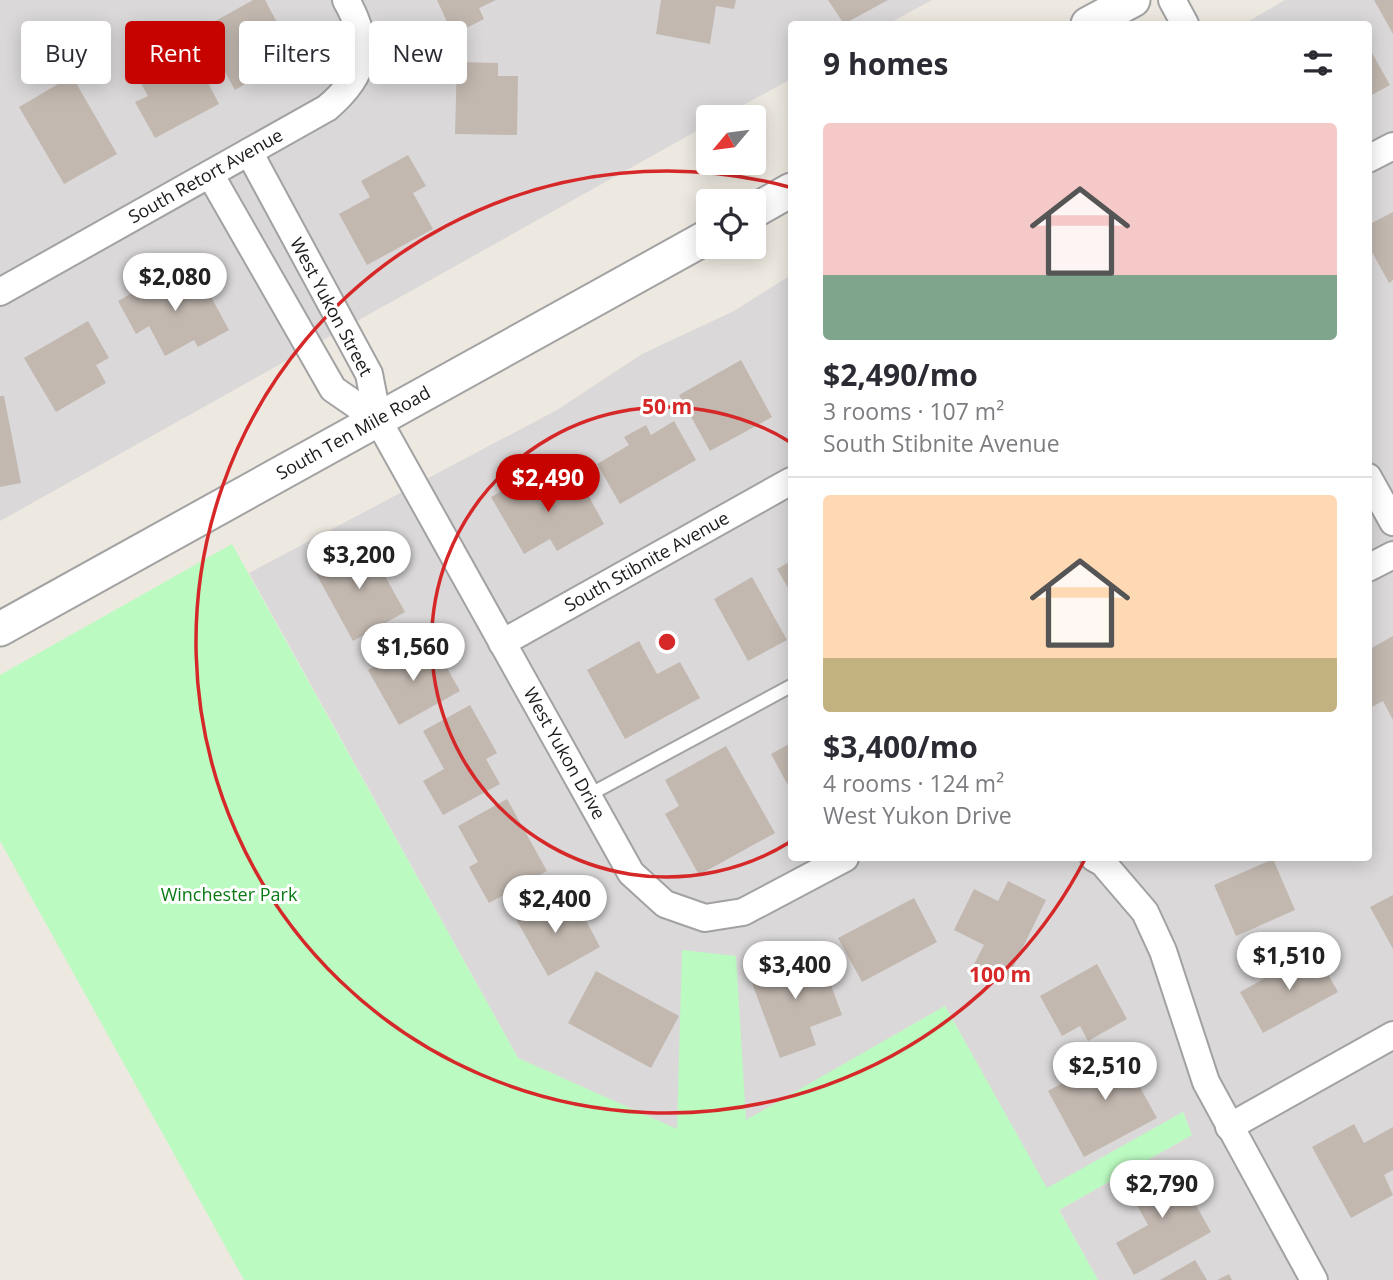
<!DOCTYPE html>
<html lang="en">
<head>
<meta charset="utf-8">
<style>
  :root { --surface:#fff; --page:#f7f7f7; --text:#2b2b33; --muted:#7c7c81; --line:#e1e1e2; --accent:#c70300 }
  body { margin:0; font-family:"Open Sans",sans-serif; background:var(--page); color:var(--text); height:100vh; display:flex; flex-direction:column; font-size:26px; white-space:nowrap }
  * { box-sizing:border-box; margin:0 }
  p { font-size:23px; color:var(--muted) }
  .icon { flex:none; width:38px; height:38px; fill:none; stroke:currentColor; stroke-width:2; stroke-linecap:round; stroke-linejoin:round }
  .map { position:relative; flex:1; overflow:hidden }
  .details { position:absolute; left:788px; top:21px; width:584px; height:840px; display:flex; flex-direction:column; background:var(--surface); border-radius:7px; box-shadow:0 4px 18px #0003 }
  .details>* { flex:none }
  .guide { position:absolute; left:21px; top:21px; width:662px; height:63px; display:flex; gap:14px }
  .needle { width:46px; rotate:241deg }
  .tools { position:absolute; left:696px; top:105px; display:grid; gap:14px }
  .tools a { display:grid; place-items:center; width:70px; height:70px; border-radius:7px; background:var(--surface); box-shadow:0 4px 18px #0003; font-size:35px }
  .price { position:absolute; translate:-50% -60px; padding:0 16px; border-radius:24px; background:#fff; color:#222; font-size:23px; line-height:46px; filter:drop-shadow(0 2px 4px #0008) }
  .price::after { content:''; position:absolute; left:50%; top:42px; width:21px; height:16px; margin-left:-10px; background:inherit; clip-path:polygon(0 0,100% 0,50% 100%) }
  .price.active { background:var(--accent); color:#fff }
  ul { padding:0; list-style:none }
  li { display:grid; align-content:center; gap:14px; height:371px; padding:0 35px }
  li+li { border-top:2px solid var(--line) }
  li span { display:grid; place-items:center; height:217px; border-radius:7px; color:#555 }
  li>.icon { margin-inline-start:auto }
  span .icon { width:126px; height:126px; fill:#fffc; stroke-width:1 }
  li b { font-size:30px }
  h2 { display:flex; justify-content:space-between; align-items:center; height:84px; padding:0 35px; font-size:30px }
  .chip { padding:0 24px; border-radius:7px; background:var(--surface); box-shadow:0 4px 18px #0003; font-size:24px; line-height:63px }
  .chip.active { background:var(--accent); color:#fff }
  .map>svg:first-child { display:block }
  .residential { fill:#dad8d8 }
  .park { fill:#bbfac1 }
  .building { fill:#c2b8b0 }
  .lines { fill:none; stroke-linecap:round; stroke-linejoin:round }
  .service-casing { stroke:#a2a2a2; stroke-width:16 }
  .minor-casing { stroke:#a2a2a2; stroke-width:30 }
  .tertiary-casing { stroke:#a2a2a2; stroke-width:37 }
  .service { stroke:#fff; stroke-width:12 }
  .minor { stroke:#fff; stroke-width:26 }
  .tertiary { stroke:#fff; stroke-width:33 }
  .ring { fill:none; stroke:#d62828; stroke-width:3.5 }
  .labels { text-anchor:middle; stroke-width:6; stroke-linejoin:round; paint-order:stroke }
  .street-label { font-size:18px; fill:#1b1b1b; stroke:#fff }
  .park-label { font-size:18px; fill:#097a14; stroke:#fff }
  .centre { fill:#d62828; stroke:#fff; stroke-width:3.5 }
  .ring-label { font-size:21px; text-anchor:middle; font-weight:bold; fill:#d62828; stroke:#fff; stroke-width:6; stroke-linejoin:round; paint-order:stroke }
</style>
</head>
<body>
<div class="map">
<svg width="1393" height="1280" viewBox="0 0 1393 1280">
  <rect width="100%" height="100%" fill="#ede9e0"/>
  <path class="residential" d="M0,0H932L888,24H791V79L722,117H709V124L0,521Z
    M1285,0H1393V1280H1098L1059,1210L1192,1135L1183,1112L1047,1189L945,1006L745,1121L678,1130L518,1058L249,573L557,410L642,354L734,311L791,275V858H1368V24H1244Z"/>
  <path class="park" d="M232,544L518,1058L677,1129L682,950L736,956L746,1120L945,1006L1047,1188L1183,1112L1192,1135L1059,1210L1098,1280H244L0,841V675Z"/>
  <path class="building" d="M253,0H265L288,43L257,61L264,73L235,90L201,29Z
    M437,0H496L479,8L484,19L453,35Z
    M661,0H736L734,9L716,6L710,44L656,34Z
    M828,0H888L844,24Z
    M1374,0H1393V34Z
    M1368,46L1390,85L1368,97Z
    M190,48L219,104L155,138L135,102L148,96L137,76Z
    M457,62L498,63V76H518L517,135L455,134Z
    M72,76L117,154L64,184L19,107Z
    M408,155L426,186L413,193L433,229L367,265L339,214L370,197L361,181Z
    M1393,212V280L1389,283L1368,245V225Z
    M197,271L229,330L198,347L194,340L165,356L149,326L136,334L118,301L158,279L164,289Z
    M88,321L109,358L96,365L106,383L56,412L24,358Z
    M741,360L772,417L710,451L679,395Z
    M0,396H4L21,483L0,487Z
    M674,421L696,460L620,504L597,464L629,445L624,437L646,425L651,435Z
    M577,475L604,524L557,551L550,539L524,554L491,497L527,477L538,496Z
    M366,542L405,612L353,641L314,570Z
    M791,561V593L777,569Z
    M752,577L787,640L748,661L714,599Z
    M1393,636V720L1383,701L1368,709V650Z
    M639,641L657,674L680,662L700,698L625,739L587,670Z
    M419,642L433,667L443,661L460,691L399,725L368,670Z
    M470,705L497,753L486,759L500,784L443,815L423,781L444,769L423,731Z
    M791,743V791L771,754Z
    M726,746L775,833L699,875L665,814L679,806L665,780Z
    M507,799L547,871L489,903L469,867L478,862L458,826Z
    M1273,859L1295,910L1236,936L1214,885Z
    M1008,881L1046,900L1006,982L973,966L984,945L954,930L974,889L998,901Z
    M543,895L557,920L579,907L600,947L548,976L512,912Z
    M1393,895V949L1370,907Z
    M914,898L937,942L862,982L838,938Z
    M818,950L842,1015L810,1027L816,1045L780,1058L749,975Z
    M1315,951L1338,992L1263,1033L1240,992Z
    M1097,964L1127,1019L1088,1041L1080,1026L1062,1036L1040,996Z
    M596,971L679,1016L651,1068L568,1023Z
    M1133,1045L1149,1073L1136,1080L1157,1118L1084,1157L1048,1091Z
    M1354,1124L1364,1143L1393,1127V1170L1384,1175L1393,1195L1351,1218L1312,1147Z
    M1173,1164L1211,1232L1134,1275L1116,1243L1148,1225L1128,1189Z
    M1195,1260L1207,1280H1160Z
    M1229,1274L1232,1280H1217Z"/>
  <g class="lines">
    <g class="service-casing">
      <path id="service" d="M587,796L791,686"/>
    </g>
    <g class="minor-casing">
      <g id="minor">
        <path d="M1172,0L1185,24"/>
        <path d="M1368,159L1393,146"/>
        <path d="M210,174L333,389L378,420L369,374L249,152"/>
        <path id="s1" d="M0,292L327,108C367,74 372,46 346,0"/>
        <path id="s2" d="M378,420L631,873L665,904L705,918L743,912L845,858"/>
        <path d="M1368,477L1393,522"/>
        <path d="M1368,568L1393,555"/>
        <path id="s3" d="M502,643L791,481"/>
        <path d="M1094,858L1103,863L1145,912L1163,951L1206,1082L1314,1280"/>
        <path d="M1229,1127L1393,1035"/>
      </g>
    </g>
    <g class="tertiary-casing">
      <g id="tertiary">
        <path d="M1088,24L1133,0"/>
        <path d="M754,211L791,190"/>
        <path id="s4" d="M0,629L709,236"/>
      </g>
    </g>
    <use href="#service" class="service"/>
    <use href="#minor" class="minor"/>
    <use href="#tertiary" class="tertiary"/>
  </g>
  <g class="ring">
    <path d="M790 842A235 235 0 1 1 790 442"/>
    <path d="M1085 859A471 471 0 1 1 789 187"/>
  </g>
  <g class="labels">
    <g class="street-label">
      <text dy="6" stroke="none"><textPath href="#s1" startOffset="236">South Retort Avenue</textPath></text>
      <text transform="translate(331 307) rotate(62)" y="6">West Yukon Street</text>
      <text dy="6" stroke="none"><textPath href="#s4" startOffset="404">South Ten Mile Road</textPath></text>
      <text dy="6" stroke="none"><textPath href="#s3" startOffset="166">South Stibnite Avenue</textPath></text>
      <text dy="6" stroke="none"><textPath href="#s2" startOffset="382">West Yukon Drive</textPath></text>
    </g>
    <g class="park-label">
      <text x="229" y="901">Winchester Park</text>
    </g>
  </g>
  <circle cx="667" cy="642" r="10" class="centre"/>
  <g class="ring-label">
    <text x="667" y="414">50 m</text>
    <text x="1000" y="982">100 m</text>
  </g>
</svg>
<div class="tools">
<a><svg class="needle" viewBox="-14 -14 28 28"><path d="M0-13l5 13h-10z" fill="#e53935"/><path d="M0 13l5-13h-10z" fill="#7c7c81"/></svg></a>
<a><svg class="icon" aria-label="locate" viewBox="0 0 24 24"><circle cx="12" cy="12" r="6"/><path d="M12 2v4M12 18v4M2 12h4M18 12h4"/></svg></a>
</div>
<b class="price" style="left:175px;top:313px">$2,080</b>
<b class="price active" style="left:548px;top:514px">$2,490</b>
<b class="price" style="left:359px;top:591px">$3,200</b>
<b class="price" style="left:413px;top:683px">$1,560</b>
<b class="price" style="left:555px;top:935px">$2,400</b>
<b class="price" style="left:1289px;top:992px">$1,510</b>
<b class="price" style="left:795px;top:1001px">$3,400</b>
<b class="price" style="left:1105px;top:1102px">$2,510</b>
<b class="price" style="left:1162px;top:1220px">$2,790</b>
<div class="guide">
<a class="chip">Buy</a>
<a class="chip active">Rent</a>
<a class="chip">Filters</a>
<a class="chip">New</a>
</div>
<section class="details">
<h2>9 homes<svg class="icon" aria-label="filters" viewBox="0 0 24 24"><path d="M4 7h16M4 17h16"/><circle cx="9" cy="7" r="2"/><circle cx="15" cy="17" r="2"/></svg></h2>
<ul>
<li><span style="background:linear-gradient(#f6c9c9 70%,#7fa58c 0)"><svg class="icon" aria-label="home" viewBox="0 0 24 24"><path d="M3 11l9-7 9 7M6 9v11h12V9"/></svg></span><div><b>$2,490/mo</b><p>3 rooms · 107 m²</p><p>South Stibnite Avenue</p></div></li>
<li><span style="background:linear-gradient(#ffd9b3 75%,#c2b280 0)"><svg class="icon" aria-label="home" viewBox="0 0 24 24"><path d="M3 11l9-7 9 7M6 9v11h12V9"/></svg></span><div><b>$3,400/mo</b><p>4 rooms · 124 m²</p><p>West Yukon Drive</p></div></li>
</ul>
</section>
</div>
</body>
</html>
